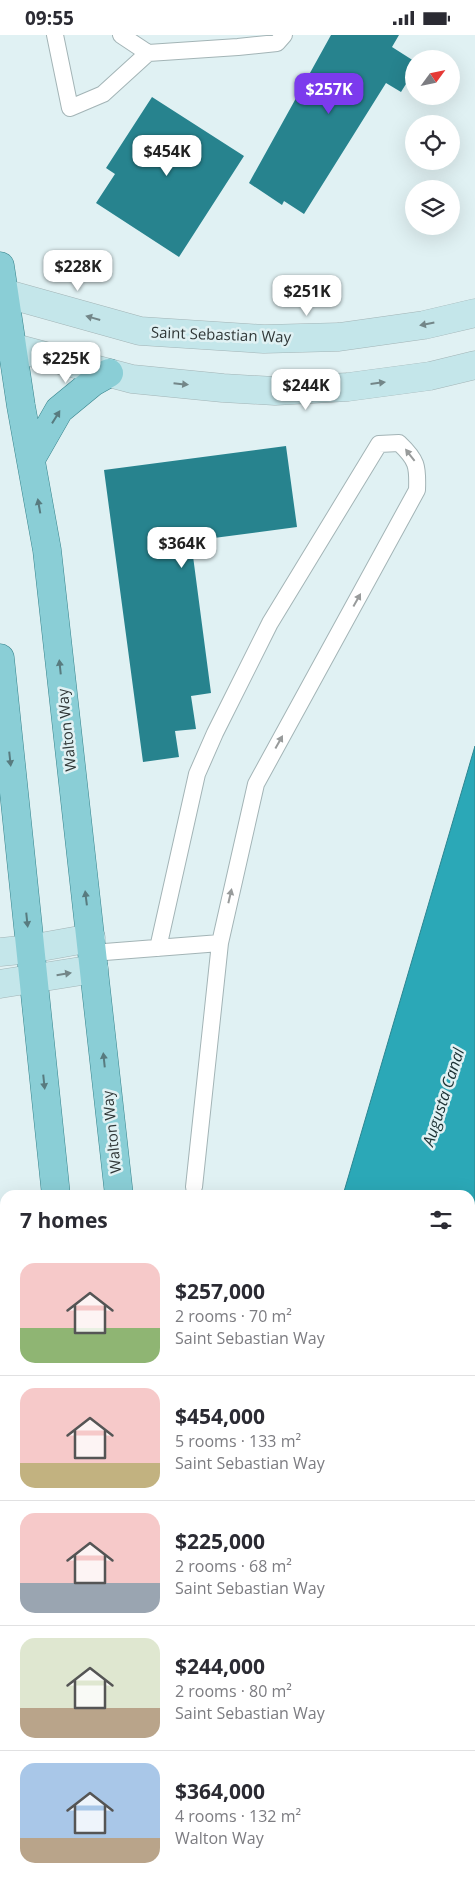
<!DOCTYPE html>
<html lang="en">
<head>
<meta charset="utf-8">
<style>
  :root { --surface:#fff; --page:#f2f2f3; --text:#2b2b33; --muted:#7c7c81; --line:#e1e1e2; --accent:#7c3aed }
  body { margin:0; font-family:"Open Sans",sans-serif; background:var(--page); color:var(--text); height:100vh; display:flex; flex-direction:column; font-size:19px; white-space:nowrap }
  * { box-sizing:border-box; margin:0 }
  p { font-size:16px; color:var(--muted) }
  .icon { flex:none; width:28px; height:28px; fill:none; stroke:currentColor; stroke-width:2; stroke-linecap:round; stroke-linejoin:round }
  .map { position:relative; flex:1; overflow:hidden }
  .drawer { position:absolute; left:0px; top:1155px; width:475px; height:696px; display:flex; flex-direction:column; background:var(--surface); border-radius:15px 15px 0 0; box-shadow:0 5px 20px #0002 }
  .drawer>* { flex:none }
  .needle { width:32px; rotate:57deg }
  .buttons { position:absolute; left:405px; top:15px; display:grid; gap:10px }
  .buttons a { display:grid; place-items:center; width:55px; height:55px; border-radius:50%; background:var(--surface); box-shadow:0 5px 20px #0002; font-size:25px }
  .price { position:absolute; translate:-50% -42px; padding:0 11px; border-radius:10px; background:#fff; color:#222; font-size:16px; line-height:32px; filter:drop-shadow(0 1px 2px #0008) }
  .price::after { content:''; position:absolute; left:50%; top:30px; width:15px; height:11px; margin-left:-8px; background:inherit; clip-path:polygon(0 0,100% 0,50% 100%) }
  .price.on { background:var(--accent); color:#fff }
  ul { padding:0; list-style:none }
  li { display:flex; align-items:center; gap:15px; height:125px; padding:0 20px }
  li+li { border-top:1px solid var(--line) }
  li span { display:grid; place-items:center; flex:none; width:140px; height:100px; border-radius:15px; color:#555 }
  li>.icon { margin-inline-start:auto }
  span .icon { width:60px; height:60px; fill:#fffc; stroke-width:1 }
  li b { font-size:21px }
  h2 { display:flex; justify-content:space-between; align-items:center; height:60px; padding:0 20px; font-size:21px }
  .status { display:flex; justify-content:space-between; align-items:center; height:35px; padding:0 25px; background:var(--surface); direction:ltr }
  .status svg { height:14px; fill:currentColor }
  .map>svg:first-child { display:block }
  .water { fill:#2ba8b7; stroke:#2c8691 }
  .lines { fill:none; stroke-linecap:round; stroke-linejoin:round }
  .stream { stroke:#2c8691; stroke-width:8 }
  .building { fill:#27838e }
  .lane-casing { stroke:#a3b4b6; stroke-width:18 }
  .secondary-casing { stroke:#a3b4b6; stroke-width:29 }
  .primary-casing { stroke:#38848c; stroke-width:29 }
  .path { stroke:#94a1a2; stroke-width:3; stroke-dasharray:2.5 4; stroke-linecap:butt }
  .lane { stroke:#fff; stroke-width:16 }
  .secondary { stroke:#c4e6ea; stroke-width:28 }
  .primary { stroke:#8aced6; stroke-width:28 }
  .oneway { fill:#738688 }
  .oneway2 { fill:#587b7f }
  .oneway3 { fill:#989b9b }
  .labels { text-anchor:middle; stroke-width:5; stroke-linejoin:round; paint-order:stroke }
  .street-label { font-size:15px; fill:#303737; stroke:#e0f1f3 }
  .water-label { font-size:16px; font-style:italic; fill:#1c3133; stroke:#e0f1f3 }
</style>
</head>
<body>
<div class="status"><b>09:55</b><svg viewBox="0 0 49 12"><path d="M0 12V9h3v3zM5 12V6h3v6zM10 12V3h3v9zM15 12V0h3v12zM26 1h20v11H26zM47 4h2v5h-2z"/></svg></div>
<div class="map">
<svg width="475" height="1851" viewBox="0 0 475 1851">
  <rect width="100%" height="100%" fill="#e0f1f3"/>
  <path class="water" d="M475,711V1214L470,1232V1160H343Z"/>
  <g class="lines">
    <path class="stream" d="M266,1851L267,1846"/>
  </g>
  <path class="building" d="M331,0H399L392,12L414,26V36L401,57L386,48L304,179L284,166L282,170L249,148Z
    M152,62L244,121L179,222L96,168L115,139L106,133Z
    M286,411L297,492L191,506L211,658L191,661L196,694L175,696L179,722L143,727L104,435Z
    M5,1325V1478L0,1479V1326Z
    M5,1554V1836L0,1837V1555Z"/>
  <g class="lines">
    <g class="lane-casing">
      <path id="lane" d="M55,0L70,73L103,59L148,18
        M121,0L148,18L238,12L277,8L284,0
        M158,913L197,739L215,698L270,588L379,409L399,408C417,425 418,431 417,455L256,749L220,908
        M92,918L220,908L194,1152"/>
    </g>
    <g class="secondary-casing">
      <path id="secondary" d="M0,257L140,296L264,304L339,302L424,290L475,278
        M0,309L132,344L223,353L275,356L348,352L430,341L475,330
        M0,917L30,914L91,903
        M0,949L94,934"/>
    </g>
    <g class="primary-casing">
      <path id="primary" d="M0,231L21,371L47,515L119,1160
        M31,424L59,375L93,347L109,338
        M0,623L56,1160
        M140,1846V1851
        M200,1846L201,1851"/>
    </g>
    <path class="path" d="M470,1289L475,1282
      M470,1333L475,1321
      M470,1577L475,1580
      M470,1596L475,1588
      M358,1851L359,1846"/>
    <use href="#lane" class="lane"/>
    <use href="#secondary" class="secondary"/>
    <use href="#primary" class="primary"/>
  </g>
  <defs><path id="oneway-solid" d="M-6-.8H1V-3.2L6.5 0L1 3.2V.8H-6Z" transform="scale(1.25)"/></defs>
  <g class="oneway">
    <use href="#oneway-solid" transform="translate(93 283) rotate(-164)"/>
    <use href="#oneway-solid" transform="translate(427 289) rotate(169)"/>
    <use href="#oneway-solid" transform="translate(378 348) rotate(-7)"/>
    <use href="#oneway-solid" transform="translate(181 349) rotate(6)"/>
    <use href="#oneway-solid" transform="translate(64 939) rotate(-9)"/>
  </g>
  <g class="oneway2">
    <use href="#oneway-solid" transform="translate(56 382) rotate(-58)"/>
    <use href="#oneway-solid" transform="translate(39 471) rotate(-100)"/>
    <use href="#oneway-solid" transform="translate(60 632) rotate(-96)"/>
    <use href="#oneway-solid" transform="translate(10 724) rotate(84)"/>
    <use href="#oneway-solid" transform="translate(86 863) rotate(-97)"/>
    <use href="#oneway-solid" transform="translate(27 885) rotate(84)"/>
    <use href="#oneway-solid" transform="translate(104 1025) rotate(-96)"/>
    <use href="#oneway-solid" transform="translate(44 1047) rotate(84)"/>
  </g>
  <g class="oneway3">
    <use href="#oneway-solid" transform="translate(410 420) rotate(-128)"/>
    <use href="#oneway-solid" transform="translate(357 565) rotate(-61)"/>
    <use href="#oneway-solid" transform="translate(279 707) rotate(-61)"/>
    <use href="#oneway-solid" transform="translate(230 861) rotate(-77)"/>
  </g>
  <g class="labels">
    <g class="street-label">
      <text transform="translate(221 300) rotate(2)" y="5">Saint Sebastian Way</text>
      <text transform="translate(67 695) rotate(-96)" y="5">Walton Way</text>
      <text transform="translate(112 1097) rotate(-96)" y="5">Walton Way</text>
    </g>
    <g class="water-label">
      <text transform="translate(443 1062) rotate(-72)" y="6">Augusta Canal</text>
    </g>
  </g>
</svg>
<div class="buttons">
<a><svg class="needle" viewBox="-14 -14 28 28"><path d="M0-13l5 13h-10z" fill="#e53935"/><path d="M0 13l5-13h-10z" fill="#7c7c81"/></svg></a>
<a><svg class="icon" aria-label="locate" viewBox="0 0 24 24"><circle cx="12" cy="12" r="6"/><path d="M12 2v4M12 18v4M2 12h4M18 12h4"/></svg></a>
<a><svg class="icon" aria-label="layers" viewBox="0 0 24 24"><path d="M12 4l9 5-9 5-9-5zM3 14l9 5 9-5"/></svg></a>
</div>
<b class="price on" style="left:329px;top:80px">$257K</b>
<b class="price" style="left:167px;top:142px">$454K</b>
<b class="price" style="left:78px;top:257px">$228K</b>
<b class="price" style="left:307px;top:282px">$251K</b>
<b class="price" style="left:66px;top:349px">$225K</b>
<b class="price" style="left:306px;top:376px">$244K</b>
<b class="price" style="left:182px;top:534px">$364K</b>
<section class="drawer">
<h2>7 homes<svg class="icon" aria-label="filters" viewBox="0 0 24 24"><path d="M4 7h16M4 17h16"/><circle cx="9" cy="7" r="2"/><circle cx="15" cy="17" r="2"/></svg></h2>
<ul>
<li><span style="background:linear-gradient(#f6c9c9 65%,#8fb573 0)"><svg class="icon" aria-label="home" viewBox="0 0 24 24"><path d="M3 11l9-7 9 7M6 9v11h12V9"/></svg></span><div><b>$257,000</b><p>2 rooms · 70 m²</p><p>Saint Sebastian Way</p></div></li>
<li><span style="background:linear-gradient(#f6c9c9 75%,#c2b280 0)"><svg class="icon" aria-label="home" viewBox="0 0 24 24"><path d="M3 11l9-7 9 7M6 9v11h12V9"/></svg></span><div><b>$454,000</b><p>5 rooms · 133 m²</p><p>Saint Sebastian Way</p></div></li>
<li><span style="background:linear-gradient(#f6c9c9 70%,#9aa5b1 0)"><svg class="icon" aria-label="home" viewBox="0 0 24 24"><path d="M3 11l9-7 9 7M6 9v11h12V9"/></svg></span><div><b>$225,000</b><p>2 rooms · 68 m²</p><p>Saint Sebastian Way</p></div></li>
<li><span style="background:linear-gradient(#dfe7d0 70%,#b9a48a 0)"><svg class="icon" aria-label="home" viewBox="0 0 24 24"><path d="M3 11l9-7 9 7M6 9v11h12V9"/></svg></span><div><b>$244,000</b><p>2 rooms · 80 m²</p><p>Saint Sebastian Way</p></div></li>
<li><span style="background:linear-gradient(#a9c7e8 75%,#b9a48a 0)"><svg class="icon" aria-label="home" viewBox="0 0 24 24"><path d="M3 11l9-7 9 7M6 9v11h12V9"/></svg></span><div><b>$364,000</b><p>4 rooms · 132 m²</p><p>Walton Way</p></div></li>
</ul>
</section>
</div>
</body>
</html>
